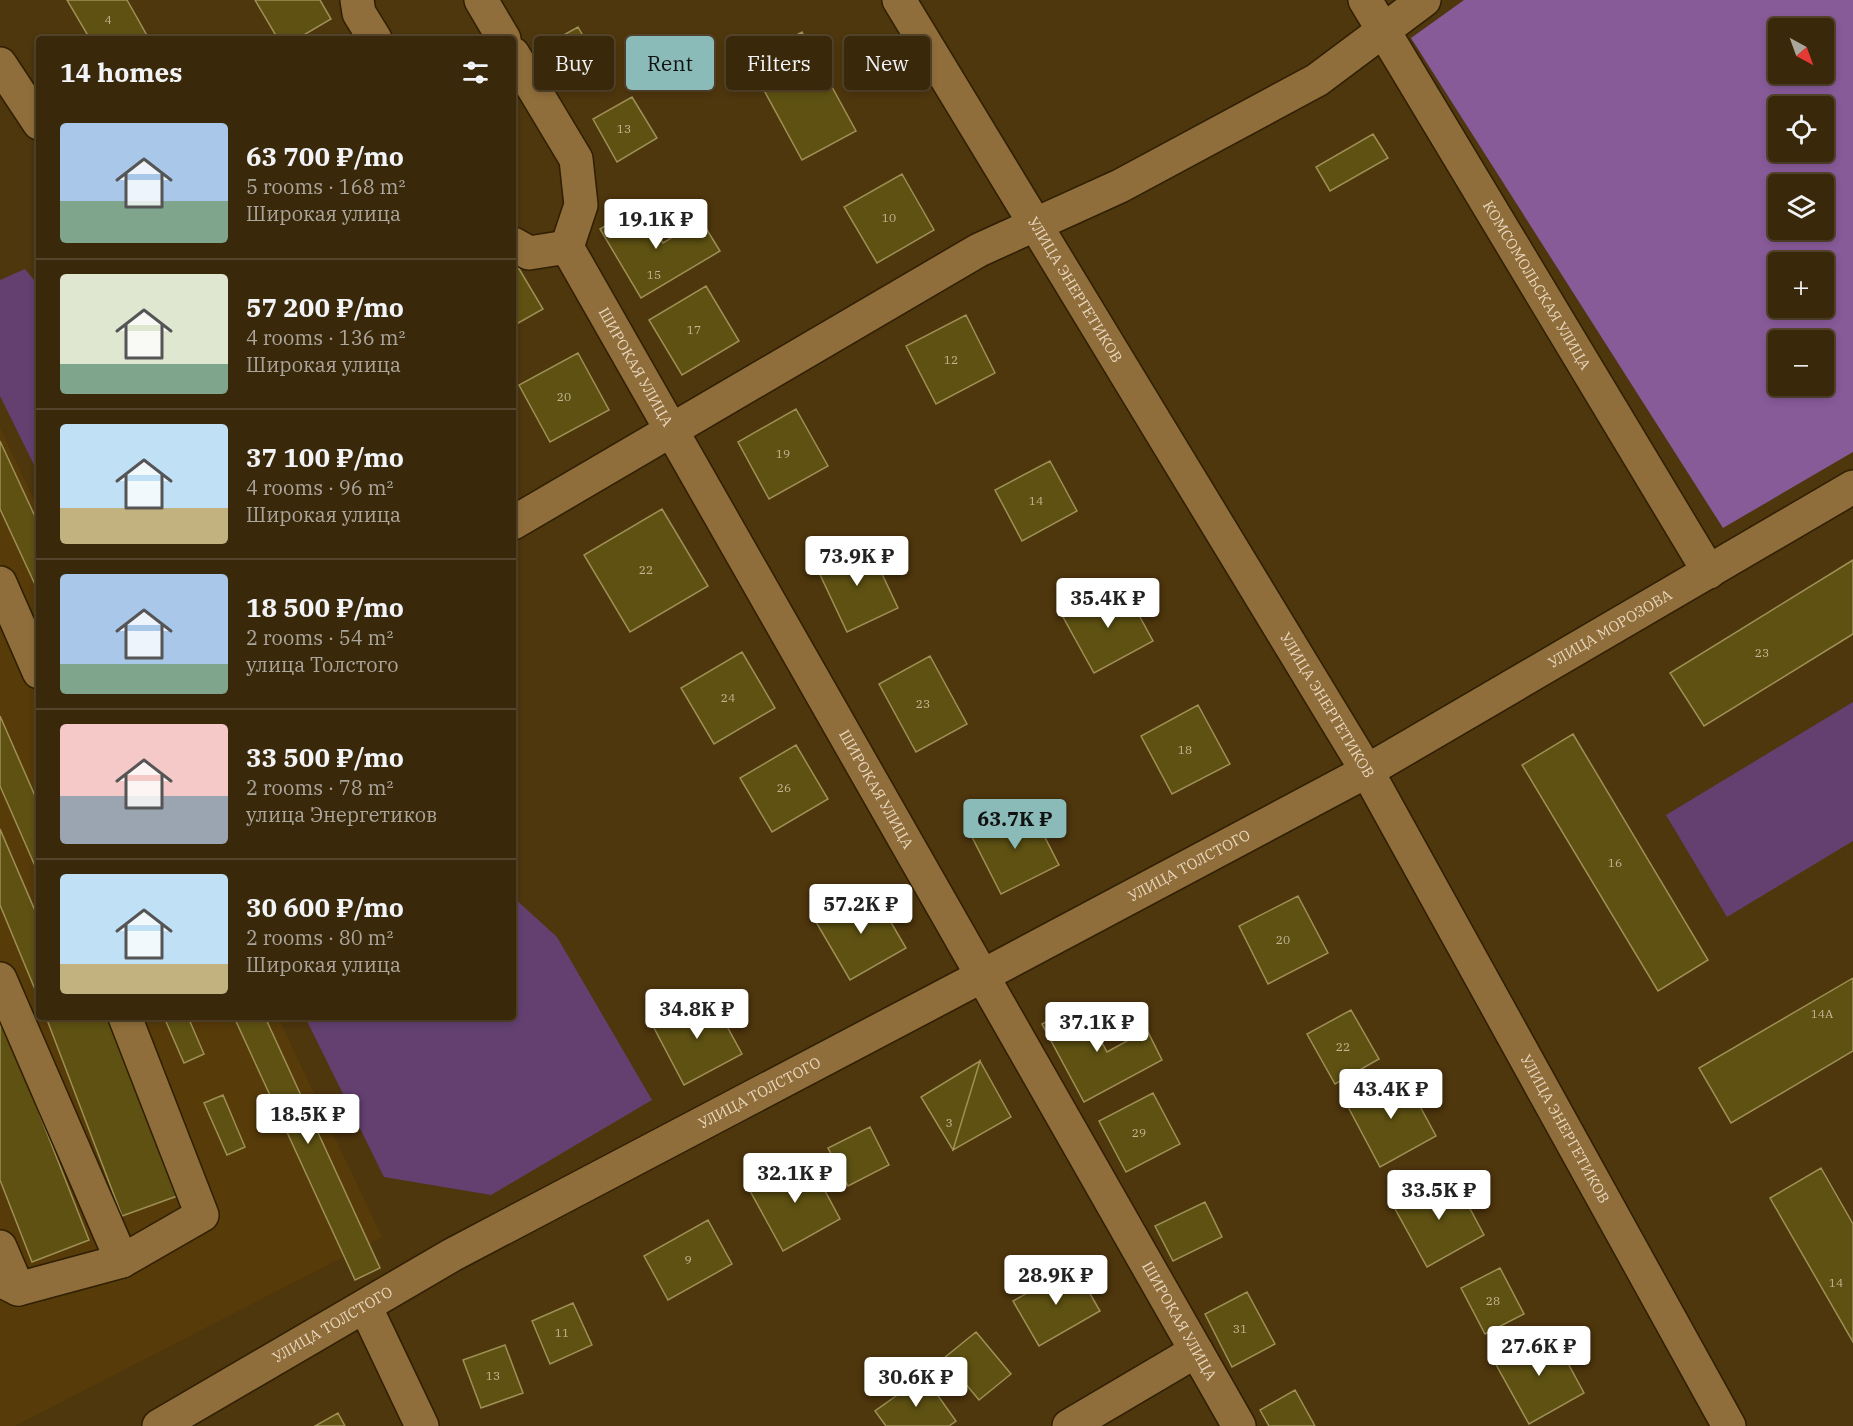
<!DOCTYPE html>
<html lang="en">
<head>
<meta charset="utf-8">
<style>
  :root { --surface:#3a280a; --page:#453418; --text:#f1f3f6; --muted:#aba69c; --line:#54442b; --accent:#8bbbb9 }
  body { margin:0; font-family:"IBM Plex Serif",serif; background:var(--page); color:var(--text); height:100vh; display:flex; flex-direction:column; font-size:22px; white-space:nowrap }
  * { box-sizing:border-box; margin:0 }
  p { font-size:20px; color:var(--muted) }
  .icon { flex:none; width:33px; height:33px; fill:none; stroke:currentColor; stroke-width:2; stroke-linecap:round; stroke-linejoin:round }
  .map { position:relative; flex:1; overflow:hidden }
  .side { position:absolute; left:36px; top:36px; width:480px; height:984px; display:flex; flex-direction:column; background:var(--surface); border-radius:6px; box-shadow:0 3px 9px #0003,0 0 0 2px var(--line) }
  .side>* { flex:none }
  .top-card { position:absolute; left:534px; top:36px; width:570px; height:54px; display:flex; gap:12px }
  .needle { width:39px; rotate:139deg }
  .tools { position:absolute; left:1768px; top:18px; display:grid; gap:12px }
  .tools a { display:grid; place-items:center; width:66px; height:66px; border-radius:6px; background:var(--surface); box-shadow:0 3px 9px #0003,0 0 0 2px var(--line); font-size:30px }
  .price { position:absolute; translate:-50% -51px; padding:0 14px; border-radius:6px; background:#fff; color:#222; font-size:20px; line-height:39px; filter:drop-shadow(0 2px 3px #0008) }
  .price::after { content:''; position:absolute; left:50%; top:36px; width:18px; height:14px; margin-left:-9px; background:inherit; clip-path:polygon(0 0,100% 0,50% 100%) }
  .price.on { background:var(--accent); color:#111 }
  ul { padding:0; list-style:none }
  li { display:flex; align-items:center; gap:18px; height:150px; padding:0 24px }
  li+li { border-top:2px solid var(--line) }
  li span { display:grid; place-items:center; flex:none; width:168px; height:120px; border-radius:6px; color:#555 }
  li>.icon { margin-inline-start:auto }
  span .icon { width:72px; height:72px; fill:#fffc; stroke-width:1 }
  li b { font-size:26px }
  h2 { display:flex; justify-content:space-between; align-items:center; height:72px; padding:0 24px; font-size:26px }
  .chip { padding:0 21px; border-radius:6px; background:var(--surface); box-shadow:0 3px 9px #0003,0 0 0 2px var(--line); font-size:21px; line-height:54px }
  .chip.on { background:var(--accent); color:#111 }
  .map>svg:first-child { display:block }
  .built { fill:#573b09 }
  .green { fill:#634070 }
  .forest { fill:#875a98; fill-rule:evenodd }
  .building { fill:#5e5112; stroke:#9e9055; stroke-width:1.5 }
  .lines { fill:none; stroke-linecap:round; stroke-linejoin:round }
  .minor-casing { stroke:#2f1f03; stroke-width:36 }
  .minor { stroke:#906e3b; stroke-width:33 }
  .labels { text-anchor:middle; stroke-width:5; stroke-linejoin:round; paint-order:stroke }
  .number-label { font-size:12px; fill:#c6b592 }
  .street-label { font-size:15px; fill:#e8d6bc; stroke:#2d200a }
</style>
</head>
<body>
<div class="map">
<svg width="1853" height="1426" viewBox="0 0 1853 1426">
  <rect width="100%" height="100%" fill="#4e360d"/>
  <path class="built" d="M0,428L39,510V1017H278L382,1237L15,1426H0Z"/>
  <path class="green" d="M25,269L39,286V475L0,396V280Z
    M1853,702V841L1727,917L1666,815Z
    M513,897L557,937L652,1100L491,1195L384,1177L305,1017H513Z"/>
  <path class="forest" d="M1464,0H1853V452L1723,528L1411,38ZM1779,28H1824V74H1779ZM1779,106H1824V152H1779ZM1779,184H1824V230H1779ZM1779,262H1824V308H1779ZM1779,340H1824V386H1779Z"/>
  <path class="building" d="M67,0H127L149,39H90Z
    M255,0H320L331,19L297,39H278Z
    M578,27L594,55L558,75L542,47Z
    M802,32L856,131L802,160L748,61Z
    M632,97L657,138L617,162L593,119Z
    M1373,134L1388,158L1330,191L1316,167Z
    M902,174L934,230L877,263L844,207Z
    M640,205L663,243L701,220L720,251L641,298L600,229Z
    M515,262L543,309L513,326V263Z
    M706,286L739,341L682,375L649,320Z
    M966,315L995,373L936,404L906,346Z
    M578,353L609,410L550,442L519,385Z
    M796,409L828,466L769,499L738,442Z
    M0,441L39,525V593L0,509Z
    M1050,461L1077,511L1022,541L995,490Z
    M662,509L708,586L630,632L584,555Z
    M867,542L898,608L847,632L816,566Z
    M1853,560V634L1704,726L1670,673Z
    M1122,584L1153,641L1094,673L1063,617Z
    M742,652L775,708L714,744L681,688Z
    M930,656L967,724L916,752L879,684Z
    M1198,705L1230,764L1172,794L1141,736Z
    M0,716L39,805V875L0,786Z
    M1573,734L1708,960L1658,991L1522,765Z
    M796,745L828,799L772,832L740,778Z
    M1029,806L1059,865L1001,894L971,835Z
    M0,829L39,920V999L0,905Z
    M872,890L906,948L850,980L816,922Z
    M1298,896L1328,953L1268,984L1239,926Z
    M1853,978V1051L1731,1123L1699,1068Z
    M710,995L742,1054L684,1085L653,1026Z
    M1081,1003L1107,1052L1147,1030L1162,1060L1084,1102L1042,1024Z
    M1351,1010L1379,1059L1335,1084L1307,1034Z
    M0,1013L89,1240L32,1262L0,1180Z
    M46,1017H112L180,1195L122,1216Z
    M164,1017H188L204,1054L184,1063Z
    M234,1017H265L380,1268L355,1280Z
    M980,1061L1011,1117L953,1150Z
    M980,1061L953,1150L921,1097Z
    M1402,1073L1436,1136L1380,1167L1346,1103Z
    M1153,1093L1180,1144L1126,1172L1099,1121Z
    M223,1095L245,1147L227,1155L204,1103Z
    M870,1127L889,1165L848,1186L828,1148Z
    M807,1157L840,1219L783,1251L749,1189Z
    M1821,1168L1853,1224V1342L1770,1198Z
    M1452,1175L1484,1235L1427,1267L1394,1207Z
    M1205,1202L1222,1237L1173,1261L1155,1226Z
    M708,1220L732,1264L668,1300L644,1256Z
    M1074,1266L1100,1311L1039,1346L1013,1301Z
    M1500,1268L1524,1314L1485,1334L1461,1288Z
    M1247,1292L1275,1344L1232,1367L1205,1314Z
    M573,1303L592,1345L550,1364L532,1321Z
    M1550,1330L1584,1393L1529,1424L1494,1361Z
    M976,1332L1011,1374L979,1400L944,1358Z
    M505,1345L523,1393L481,1408L463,1360Z
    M924,1376L956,1421L949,1426H886L875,1411Z
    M1295,1390L1315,1426H1269L1260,1410Z
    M338,1413L345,1426H315Z"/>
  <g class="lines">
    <g class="minor-casing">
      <g id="minor">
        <path d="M357,0L359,13L375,39"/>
        <path d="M481,0L504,39"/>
        <path id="s1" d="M899,0L1367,771L1729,1426"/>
        <path id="s2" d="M1365,0L1709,572"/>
        <path d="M513,54L576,159L581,205L567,247"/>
        <path d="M0,64L39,123"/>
        <path id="s3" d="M513,244L529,253L567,247L1239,1426"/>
        <path d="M513,523L979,250L1120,186L1317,80L1424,0"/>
        <path d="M0,583L39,672"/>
        <path d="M0,979L122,1261L18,1289L0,1280"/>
        <path d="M0,1247L18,1289"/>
        <path d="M122,1261L202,1215L125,1017"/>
        <path d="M365,1306L422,1426"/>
        <path id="s4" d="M159,1426L452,1255L982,976L1367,771L1853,487"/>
        <path d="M1069,1426L1196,1351"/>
      </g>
    </g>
    <use href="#minor" class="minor"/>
  </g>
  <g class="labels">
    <g class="number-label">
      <text x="108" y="24">4</text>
      <text x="624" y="133">13</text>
      <text x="889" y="222">10</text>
      <text x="654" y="279">15</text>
      <text x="694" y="334">17</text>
      <text x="951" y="364">12</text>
      <text x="564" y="401">20</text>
      <text x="783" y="458">19</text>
      <text x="1036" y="505">14</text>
      <text x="646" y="574">22</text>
      <text x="1762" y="657">23</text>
      <text x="728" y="702">24</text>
      <text x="923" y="708">23</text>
      <text x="1185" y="754">18</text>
      <text x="784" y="792">26</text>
      <text x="1615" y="867">16</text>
      <text x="1283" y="944">20</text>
      <text x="1822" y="1018">14А</text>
      <text x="1343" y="1051">22</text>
      <text x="949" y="1127">3</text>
      <text x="1139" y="1137">29</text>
      <text x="688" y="1264">9</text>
      <text x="1836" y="1287">14</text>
      <text x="1493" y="1305">28</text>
      <text x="1240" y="1333">31</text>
      <text x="562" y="1337">11</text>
      <text x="493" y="1380">13</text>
    </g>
    <g class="street-label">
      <text dy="5" stroke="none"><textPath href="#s2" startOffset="333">КОМСОМОЛЬСКАЯ УЛИЦА</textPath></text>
      <text dy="5" stroke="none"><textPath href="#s1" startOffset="339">УЛИЦА ЭНЕРГЕТИКОВ</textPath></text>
      <text dy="5" stroke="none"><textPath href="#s3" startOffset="195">ШИРОКАЯ УЛИЦА</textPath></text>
      <text dy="5" stroke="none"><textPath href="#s4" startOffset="1656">УЛИЦА МОРОЗОВА</textPath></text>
      <text dy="5" stroke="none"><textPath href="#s1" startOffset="825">УЛИЦА ЭНЕРГЕТИКОВ</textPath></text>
      <text dy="5" stroke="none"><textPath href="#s3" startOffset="681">ШИРОКАЯ УЛИЦА</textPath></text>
      <text dy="5" stroke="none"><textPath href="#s4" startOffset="1173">УЛИЦА ТОЛСТОГО</textPath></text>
      <text dy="5" stroke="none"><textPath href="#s4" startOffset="687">УЛИЦА ТОЛСТОГО</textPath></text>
      <text dy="5" stroke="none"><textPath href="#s1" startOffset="1311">УЛИЦА ЭНЕРГЕТИКОВ</textPath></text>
      <text dy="5" stroke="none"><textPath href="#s3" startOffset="1293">ШИРОКАЯ УЛИЦА</textPath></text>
      <text dy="5" stroke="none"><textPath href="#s4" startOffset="201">УЛИЦА ТОЛСТОГО</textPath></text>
    </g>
  </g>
</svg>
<div class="tools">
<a><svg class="needle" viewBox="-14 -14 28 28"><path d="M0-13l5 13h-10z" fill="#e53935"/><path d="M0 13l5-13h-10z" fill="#aba69c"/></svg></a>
<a><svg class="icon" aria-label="locate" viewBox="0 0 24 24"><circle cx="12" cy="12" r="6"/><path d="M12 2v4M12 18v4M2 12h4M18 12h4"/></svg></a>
<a><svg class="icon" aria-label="layers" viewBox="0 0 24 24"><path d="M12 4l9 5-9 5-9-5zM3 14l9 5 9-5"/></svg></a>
<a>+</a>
<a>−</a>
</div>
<b class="price" style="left:656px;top:250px">19.1K ₽</b>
<b class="price" style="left:857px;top:587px">73.9K ₽</b>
<b class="price" style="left:1108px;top:629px">35.4K ₽</b>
<b class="price on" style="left:1015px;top:850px">63.7K ₽</b>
<b class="price" style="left:861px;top:935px">57.2K ₽</b>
<b class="price" style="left:697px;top:1040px">34.8K ₽</b>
<b class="price" style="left:1097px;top:1053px">37.1K ₽</b>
<b class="price" style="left:1391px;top:1120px">43.4K ₽</b>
<b class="price" style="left:308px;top:1145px">18.5K ₽</b>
<b class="price" style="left:795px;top:1204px">32.1K ₽</b>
<b class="price" style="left:1439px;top:1221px">33.5K ₽</b>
<b class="price" style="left:1056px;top:1306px">28.9K ₽</b>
<b class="price" style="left:1539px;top:1377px">27.6K ₽</b>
<b class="price" style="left:916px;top:1408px">30.6K ₽</b>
<div class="top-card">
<a class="chip">Buy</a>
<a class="chip on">Rent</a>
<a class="chip">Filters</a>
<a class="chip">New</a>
</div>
<section class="side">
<h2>14 homes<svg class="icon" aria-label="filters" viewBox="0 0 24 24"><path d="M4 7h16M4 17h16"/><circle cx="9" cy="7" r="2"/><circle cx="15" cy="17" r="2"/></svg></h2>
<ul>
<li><span style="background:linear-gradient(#a9c7e8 65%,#7fa58c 0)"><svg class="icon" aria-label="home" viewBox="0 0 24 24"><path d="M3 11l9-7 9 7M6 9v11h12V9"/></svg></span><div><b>63 700 ₽/mo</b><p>5 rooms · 168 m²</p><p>Широкая улица</p></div></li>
<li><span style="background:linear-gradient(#dfe7d0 75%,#7fa58c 0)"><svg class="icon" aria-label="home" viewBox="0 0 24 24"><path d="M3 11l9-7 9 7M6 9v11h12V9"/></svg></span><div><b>57 200 ₽/mo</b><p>4 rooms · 136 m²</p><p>Широкая улица</p></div></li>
<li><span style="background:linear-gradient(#bfe0f5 70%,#c2b280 0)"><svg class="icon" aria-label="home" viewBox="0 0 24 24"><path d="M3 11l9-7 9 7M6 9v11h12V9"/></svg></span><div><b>37 100 ₽/mo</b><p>4 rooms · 96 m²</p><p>Широкая улица</p></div></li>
<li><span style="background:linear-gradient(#a9c7e8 75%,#7fa58c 0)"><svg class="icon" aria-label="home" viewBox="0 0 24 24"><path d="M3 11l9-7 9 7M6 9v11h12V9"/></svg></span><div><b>18 500 ₽/mo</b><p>2 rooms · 54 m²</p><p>улица Толстого</p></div></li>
<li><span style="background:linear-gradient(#f6c9c9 60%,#9aa5b1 0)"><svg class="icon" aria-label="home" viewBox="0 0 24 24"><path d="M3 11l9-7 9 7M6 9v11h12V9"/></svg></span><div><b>33 500 ₽/mo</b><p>2 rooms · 78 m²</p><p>улица Энергетиков</p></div></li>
<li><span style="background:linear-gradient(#bfe0f5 75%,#c2b280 0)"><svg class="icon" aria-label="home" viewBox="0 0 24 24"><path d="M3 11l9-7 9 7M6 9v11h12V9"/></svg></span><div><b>30 600 ₽/mo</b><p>2 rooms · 80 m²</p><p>Широкая улица</p></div></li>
</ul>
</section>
</div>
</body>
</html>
